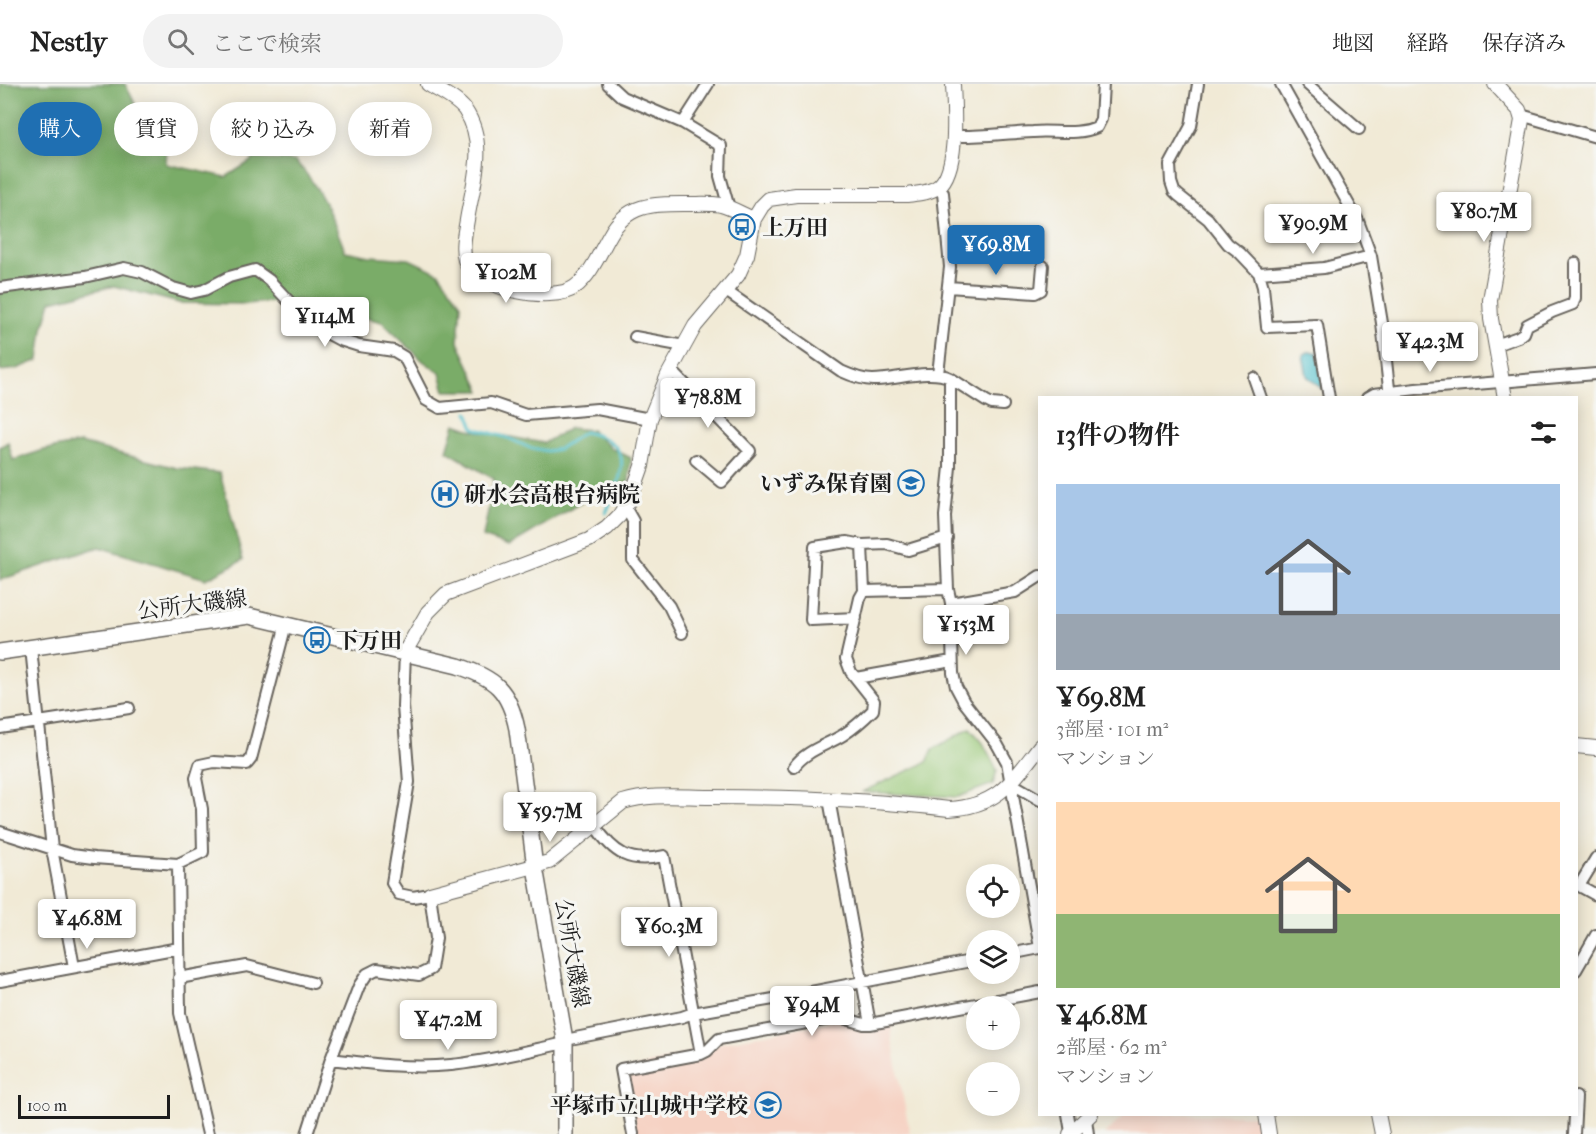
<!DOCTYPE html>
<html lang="ja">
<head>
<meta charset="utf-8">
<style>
  :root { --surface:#fff; --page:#f2f2f2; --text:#222; --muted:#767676; --line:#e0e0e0; --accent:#1f6fb2 }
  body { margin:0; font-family:"IM FELL French Canon","Noto Serif JP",serif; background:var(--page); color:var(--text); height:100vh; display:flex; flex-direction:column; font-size:22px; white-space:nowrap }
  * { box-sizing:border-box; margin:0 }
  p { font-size:20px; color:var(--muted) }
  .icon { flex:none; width:33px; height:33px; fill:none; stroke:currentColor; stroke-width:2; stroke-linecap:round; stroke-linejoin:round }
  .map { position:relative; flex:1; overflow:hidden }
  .sheet { position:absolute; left:1038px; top:312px; width:540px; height:720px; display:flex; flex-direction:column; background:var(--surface); border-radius:0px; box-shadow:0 3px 15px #0003 }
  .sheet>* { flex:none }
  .hud { position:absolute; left:18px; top:18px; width:570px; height:54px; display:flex; gap:12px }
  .tools { position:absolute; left:966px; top:780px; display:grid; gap:12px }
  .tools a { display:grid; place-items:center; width:54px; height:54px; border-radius:50%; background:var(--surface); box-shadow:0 3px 15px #0003; font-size:30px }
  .scale { position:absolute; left:18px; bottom:15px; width:152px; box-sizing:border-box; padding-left:6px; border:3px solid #1c1c1c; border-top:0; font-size:16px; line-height:21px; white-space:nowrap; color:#1c1c1c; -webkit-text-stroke:4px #f6f6f2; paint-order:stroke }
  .price { position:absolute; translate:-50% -51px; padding:0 14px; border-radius:6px; background:#fff; color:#222; font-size:20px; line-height:39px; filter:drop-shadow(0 2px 3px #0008) }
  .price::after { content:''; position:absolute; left:50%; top:36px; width:18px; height:14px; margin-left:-9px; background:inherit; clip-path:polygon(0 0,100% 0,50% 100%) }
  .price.active { background:var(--accent); color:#fff }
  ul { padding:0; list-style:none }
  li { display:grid; align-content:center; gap:12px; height:318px; padding:0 18px }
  li span { display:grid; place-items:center; height:186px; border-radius:0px; color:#555 }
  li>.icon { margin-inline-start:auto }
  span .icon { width:108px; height:108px; fill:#fffc; stroke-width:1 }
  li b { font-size:26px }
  h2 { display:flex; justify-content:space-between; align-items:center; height:72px; padding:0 18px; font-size:26px }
  .pill { padding:0 21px; border-radius:27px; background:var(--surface); box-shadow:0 3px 15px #0003; font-size:21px; line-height:54px }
  .pill.active { background:var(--accent); color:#fff }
  header { display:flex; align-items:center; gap:36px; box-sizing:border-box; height:84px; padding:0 30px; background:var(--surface); border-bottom:2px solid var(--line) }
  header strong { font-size:28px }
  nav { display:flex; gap:33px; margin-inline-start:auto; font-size:21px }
  .search { width:420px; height:54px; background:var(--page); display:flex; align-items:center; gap:15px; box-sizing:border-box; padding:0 21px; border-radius:33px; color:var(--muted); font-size:22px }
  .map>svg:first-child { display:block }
  .built { fill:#f6d2c3 }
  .green { fill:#99c877; stroke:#5a724a; stroke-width:1.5 }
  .forest { fill:#7aac68; stroke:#4b6442; stroke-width:1.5 }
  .water { fill:#56c2ce; stroke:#396f75; stroke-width:1.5 }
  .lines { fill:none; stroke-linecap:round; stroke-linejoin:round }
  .stream { stroke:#56c2ce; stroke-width:3 }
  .minor-casing { stroke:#67645d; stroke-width:14 }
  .tertiary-casing { stroke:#67645d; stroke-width:16 }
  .secondary-casing { stroke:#67645d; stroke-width:18 }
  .minor { stroke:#fff; stroke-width:10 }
  .tertiary { stroke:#fff; stroke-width:14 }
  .secondary { stroke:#fff; stroke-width:15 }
  .labels { text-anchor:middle; stroke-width:6; stroke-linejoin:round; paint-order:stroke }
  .poi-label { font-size:22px; font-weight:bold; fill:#1c1c1c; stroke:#f6f6f2; text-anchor:start }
  .street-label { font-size:22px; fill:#1c1c1c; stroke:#f6f6f2 }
</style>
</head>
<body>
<header>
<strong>Nestly</strong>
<div class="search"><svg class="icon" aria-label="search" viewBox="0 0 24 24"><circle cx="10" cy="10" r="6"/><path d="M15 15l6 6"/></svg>ここで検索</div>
<nav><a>地図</a><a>経路</a><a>保存済み</a></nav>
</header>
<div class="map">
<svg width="1596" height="1050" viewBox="0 0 1596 1050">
  <rect width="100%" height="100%" fill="#f6f6f2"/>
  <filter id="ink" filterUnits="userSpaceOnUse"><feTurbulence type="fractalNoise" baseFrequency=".0167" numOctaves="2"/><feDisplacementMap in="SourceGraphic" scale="12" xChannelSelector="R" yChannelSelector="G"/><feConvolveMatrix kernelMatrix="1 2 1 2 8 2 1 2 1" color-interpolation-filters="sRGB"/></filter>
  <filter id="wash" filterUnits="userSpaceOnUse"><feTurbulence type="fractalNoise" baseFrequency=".008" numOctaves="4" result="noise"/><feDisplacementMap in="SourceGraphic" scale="24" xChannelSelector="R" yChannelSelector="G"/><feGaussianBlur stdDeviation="1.35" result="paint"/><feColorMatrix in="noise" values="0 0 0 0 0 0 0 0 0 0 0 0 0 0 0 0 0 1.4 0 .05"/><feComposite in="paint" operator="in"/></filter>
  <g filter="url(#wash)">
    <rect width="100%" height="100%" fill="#f1ead6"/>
    <path class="built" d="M838,936L891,940L892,955L910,1050H637L626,992L630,986L721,959Z
      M1126,1030L1258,1031L1262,1050H1105Z"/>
    <path class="green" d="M970,644L983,659L997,686L993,700L958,713L862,708L927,678L933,665Z"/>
    <path class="forest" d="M0,0H125L140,29L156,36L168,46L166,80L226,93L254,75L295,77C320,101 333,135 345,167L370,172L409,175L439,189L461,220L458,258L481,307H445L440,289L423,277L382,238L297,216L245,220L179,219L114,202L51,217L43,245L39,276L17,285L0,287Z
      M455,340L472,346L544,359L570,344L591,346L611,364L631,374L629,398L599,408L509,462L483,453L494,395L447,367Z
      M8,358L13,376L44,366L80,359L177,384L220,389L243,476L206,495L99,463L0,496V363Z"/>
    <path class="water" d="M1308,268H1317L1323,303L1322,305L1307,292L1303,271Z"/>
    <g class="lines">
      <path class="stream" d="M468,328L474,344L508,354L530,364L547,367L559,365L584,348C639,359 622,390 606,429"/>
    </g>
  </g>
  <g filter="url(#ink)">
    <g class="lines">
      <g class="minor-casing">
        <path id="minor" d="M608,0L622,13L683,39L721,62L720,92L729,124
          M1198,0L1191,42L1170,81L1171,98L1174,107L1178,111L1208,135L1228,160L1240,169L1259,189L1263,203L1267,243L1317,241L1329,314
          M1281,0L1358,137L1371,172L1382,239L1390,314
          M1307,0L1359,45
          M1521,31L1596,53
          M683,39L708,0
          M954,52C980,53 1006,49 1033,48C1055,46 1076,52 1097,43L1101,35L1103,0
          M937,104L943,109L950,183L938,290
          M1259,189L1324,184L1371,172
          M948,203L1035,209L1041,206L1043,182
          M0,204L85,193L124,184L142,188L173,204L191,209L204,206L229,193L255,186L269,196L310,240L340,256L359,262L394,267L404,273L426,316L440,324L491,319L526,331L597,325L650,335
          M726,207L841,287C852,292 862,296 873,296C895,296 931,284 950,294V383L945,432L948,505L951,519L953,589L956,603L964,618L997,660L1007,678L1040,864
          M635,253L684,262
          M1496,261L1518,253L1524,249L1527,241L1552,228L1573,220L1575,214V179
          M671,286L750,367L722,398L696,376
          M950,294L986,317L992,320L1003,321
          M1254,294L1261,314
          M1367,314L1374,310L1416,305L1596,290
          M625,423L633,437V476L669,522L682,549
          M864,507L948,505
          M951,519L1015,508L1040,492
          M856,534L811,536L815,463L847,458L862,461
          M31,564L52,765L74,883
          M856,594L952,577
          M0,644L129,624
          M794,683C805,667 827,661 843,651C854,644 864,635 873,626L874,617L851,588L846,575L860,514L864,507L862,461L887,460L908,466L947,454
          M1011,699L1040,716
          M829,715L870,940
          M595,742C614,770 630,780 664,772L701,970
          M0,748L72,771L94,774L178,780L203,768L202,725L196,694L200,681L214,678L247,680L251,675L286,540
          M178,780L180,929L208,1050
          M1576,800L1596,811
          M1579,802L1596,774
          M1010,870L1040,864
          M1576,886L1596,851
          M179,894L247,882L313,899
          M0,897L179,864
          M565,956L682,933L693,929L785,913L976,876
          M331,975C371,980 411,985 451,981C490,977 527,967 565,959
          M1068,1030L1071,1048
          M1086,1035L1088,1050
          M307,1050L331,975L359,902L367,890L377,885L419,891L431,885L436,854L430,810L413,813L399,810L392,799L409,698L403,622L405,568
          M633,1050L621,985L701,970L707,967L719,955L840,933L864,940H870L1040,908
          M1574,1050L1576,1013"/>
      </g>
      <g class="tertiary-casing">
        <path id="tertiary" d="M428,0C439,7 457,15 465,26C488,60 473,99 467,136C465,148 461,163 465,176C474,205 552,220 575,203C591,191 600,168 610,151C628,118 656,120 689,120C699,120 710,119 721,121C732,124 743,131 754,135
          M1495,0L1519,26L1522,36L1490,216L1491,235L1505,314
          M405,568L428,528L446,510L589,456L607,444L619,432L631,413L642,382L650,335L668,291L695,242L738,191L747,171L754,135L762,122L769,115L796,111H908C918,109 931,109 939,102C959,85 954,25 953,0
          M1576,662L1596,664
          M430,810L549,778L623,718C650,709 682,713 710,713C790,713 870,716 949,725C998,722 1012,698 1040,662
          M1266,1030L1269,1050
          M1378,1030L1382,1050
          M1070,1050L1091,1030"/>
      </g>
      <g class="secondary-casing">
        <path id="secondary" d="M0,568L249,532L458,582C495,594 509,606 517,645L535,783L565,956V1050"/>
      </g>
      <use href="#minor" class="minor"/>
      <use href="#tertiary" class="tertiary"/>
      <use href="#secondary" class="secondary"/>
    </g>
  </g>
  <defs>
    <g id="bus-ring" transform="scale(1.35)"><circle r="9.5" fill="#f6f6f2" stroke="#1f6fb2" stroke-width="1.5"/><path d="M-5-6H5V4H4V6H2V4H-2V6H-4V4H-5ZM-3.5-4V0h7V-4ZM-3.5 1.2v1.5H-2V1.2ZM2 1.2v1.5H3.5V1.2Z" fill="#1f6fb2"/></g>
    <g id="school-ring" transform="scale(1.35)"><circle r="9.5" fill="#f6f6f2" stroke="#1f6fb2" stroke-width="1.5"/><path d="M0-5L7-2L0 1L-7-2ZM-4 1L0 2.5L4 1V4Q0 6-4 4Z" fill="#1f6fb2"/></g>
    <g id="hospital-ring" transform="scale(1.35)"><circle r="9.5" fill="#f6f6f2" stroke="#1f6fb2" stroke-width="1.5"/><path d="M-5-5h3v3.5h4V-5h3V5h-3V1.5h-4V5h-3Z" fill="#1f6fb2"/></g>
  </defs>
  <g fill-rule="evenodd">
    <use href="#bus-ring" x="742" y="143"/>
    <use href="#school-ring" x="911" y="399"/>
    <use href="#hospital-ring" x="445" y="410"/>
    <use href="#bus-ring" x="317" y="556"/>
    <use href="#school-ring" x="768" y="1021"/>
  </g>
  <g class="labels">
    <g class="poi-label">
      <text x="762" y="151">上万田</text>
      <text x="892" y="407" text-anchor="end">いずみ保育園</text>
      <text x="464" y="418">研水会高根台病院</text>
      <text x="336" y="564">下万田</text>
      <text x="748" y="1029" text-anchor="end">平塚市立山城中学校</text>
    </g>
    <g class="street-label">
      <text transform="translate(192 520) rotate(-7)" y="8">公所大磯線</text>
      <text transform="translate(573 869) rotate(80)" y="8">公所大磯線</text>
    </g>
  </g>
</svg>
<div class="tools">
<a><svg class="icon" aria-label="locate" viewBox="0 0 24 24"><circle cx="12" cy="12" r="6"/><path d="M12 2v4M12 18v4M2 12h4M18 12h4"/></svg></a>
<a><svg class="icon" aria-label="layers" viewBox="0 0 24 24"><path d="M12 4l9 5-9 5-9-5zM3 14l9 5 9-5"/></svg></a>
<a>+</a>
<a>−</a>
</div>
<div class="scale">100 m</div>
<b class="price" style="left:1484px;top:159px">¥80.7M</b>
<b class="price" style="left:1313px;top:171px">¥90.9M</b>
<b class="price active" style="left:996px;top:192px">¥69.8M</b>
<b class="price" style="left:506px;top:220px">¥102M</b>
<b class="price" style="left:325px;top:264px">¥114M</b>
<b class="price" style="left:1430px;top:289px">¥42.3M</b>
<b class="price" style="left:708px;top:345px">¥78.8M</b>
<b class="price" style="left:966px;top:572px">¥153M</b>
<b class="price" style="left:550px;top:759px">¥59.7M</b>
<b class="price" style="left:87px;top:866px">¥46.8M</b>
<b class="price" style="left:669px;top:874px">¥60.3M</b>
<b class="price" style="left:812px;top:953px">¥94M</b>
<b class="price" style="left:448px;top:967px">¥47.2M</b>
<div class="hud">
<a class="pill active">購入</a>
<a class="pill">賃貸</a>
<a class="pill">絞り込み</a>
<a class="pill">新着</a>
</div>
<section class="sheet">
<h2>13件の物件<svg class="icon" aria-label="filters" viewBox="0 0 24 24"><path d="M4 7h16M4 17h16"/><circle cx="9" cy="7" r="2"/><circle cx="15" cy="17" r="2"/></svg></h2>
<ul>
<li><span style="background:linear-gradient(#a9c7e8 70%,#9aa5b1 0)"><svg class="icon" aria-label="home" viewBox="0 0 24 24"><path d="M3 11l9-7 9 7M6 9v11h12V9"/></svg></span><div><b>¥69.8M</b><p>3部屋 · 101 m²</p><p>マンション</p></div></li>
<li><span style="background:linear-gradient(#ffd9b3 60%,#8fb573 0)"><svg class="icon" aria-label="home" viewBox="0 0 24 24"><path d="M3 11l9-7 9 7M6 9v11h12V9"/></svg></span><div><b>¥46.8M</b><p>2部屋 · 62 m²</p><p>マンション</p></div></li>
</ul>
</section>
</div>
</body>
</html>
